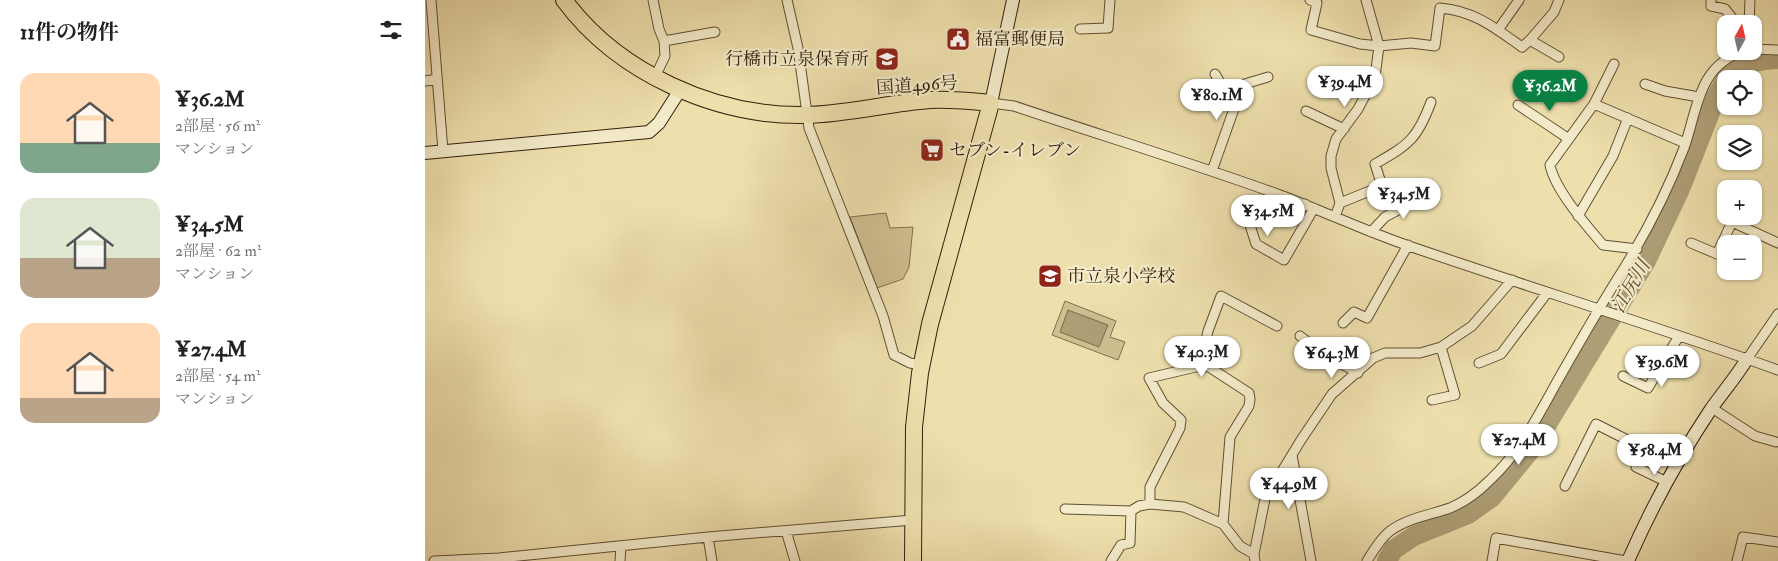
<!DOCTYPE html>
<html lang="ja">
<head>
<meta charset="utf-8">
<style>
  :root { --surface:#fff; --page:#f6f6f6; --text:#222; --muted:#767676; --accent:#0b8043 }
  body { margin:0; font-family:"IM FELL Double Pica","Noto Serif JP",serif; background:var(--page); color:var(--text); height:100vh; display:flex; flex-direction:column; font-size:19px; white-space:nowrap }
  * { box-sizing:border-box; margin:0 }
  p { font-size:16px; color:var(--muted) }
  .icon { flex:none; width:28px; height:28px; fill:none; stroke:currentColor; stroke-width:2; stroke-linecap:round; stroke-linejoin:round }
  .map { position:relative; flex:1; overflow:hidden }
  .details { display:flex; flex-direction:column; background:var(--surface); width:425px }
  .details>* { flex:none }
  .needle { width:32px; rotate:8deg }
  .buttons { position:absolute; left:1292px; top:15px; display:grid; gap:10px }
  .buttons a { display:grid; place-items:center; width:45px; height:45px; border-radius:10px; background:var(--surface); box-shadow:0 1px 4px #0004; font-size:25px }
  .price { position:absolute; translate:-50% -42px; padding:0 11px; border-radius:18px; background:#fff; color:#222; font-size:16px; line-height:32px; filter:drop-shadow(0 1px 2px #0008) }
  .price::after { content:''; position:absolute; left:50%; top:30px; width:15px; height:11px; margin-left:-8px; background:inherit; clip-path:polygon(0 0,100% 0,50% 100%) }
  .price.on { background:var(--accent); color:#fff }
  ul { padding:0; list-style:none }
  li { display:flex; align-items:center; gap:15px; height:125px; padding:0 20px }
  li span { display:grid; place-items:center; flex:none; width:140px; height:100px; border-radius:15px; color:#555 }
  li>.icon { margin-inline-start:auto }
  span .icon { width:60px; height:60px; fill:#fffc; stroke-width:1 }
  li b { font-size:21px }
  h2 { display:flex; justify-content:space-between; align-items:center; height:60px; padding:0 20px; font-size:21px }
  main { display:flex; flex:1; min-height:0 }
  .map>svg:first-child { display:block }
  .green { fill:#cebf91; stroke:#806f4e }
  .water { fill:#ae9e76; stroke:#7c6b4b }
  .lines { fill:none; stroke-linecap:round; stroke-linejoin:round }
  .river { stroke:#ae9e76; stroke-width:20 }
  .street-casing { stroke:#604f34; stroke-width:11 }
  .secondary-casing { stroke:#311f0b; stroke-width:14 }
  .highway-casing { stroke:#311f0b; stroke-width:18 }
  .street { stroke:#f4ebca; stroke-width:9 }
  .secondary { stroke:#f4ebca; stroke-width:12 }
  .highway { stroke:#eee0ad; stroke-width:16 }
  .labels { text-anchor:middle; stroke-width:4.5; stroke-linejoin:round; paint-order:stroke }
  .poi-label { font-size:18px; fill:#311f0b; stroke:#f4ebca; text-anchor:start }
  .street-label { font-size:18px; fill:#311f0b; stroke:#f4ebca }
  .water-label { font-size:19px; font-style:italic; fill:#5d4b30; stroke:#f4ebca }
</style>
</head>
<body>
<main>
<section class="details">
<h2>11件の物件<svg class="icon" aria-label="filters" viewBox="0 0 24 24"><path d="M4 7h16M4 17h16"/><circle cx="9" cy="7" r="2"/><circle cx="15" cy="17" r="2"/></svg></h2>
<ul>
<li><span style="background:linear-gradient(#ffd9b3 70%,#7fa58c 0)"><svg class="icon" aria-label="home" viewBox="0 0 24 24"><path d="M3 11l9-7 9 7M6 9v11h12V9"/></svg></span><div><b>¥36.2M</b><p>2部屋 · 56 m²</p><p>マンション</p></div></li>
<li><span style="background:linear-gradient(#dfe7d0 60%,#b9a48a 0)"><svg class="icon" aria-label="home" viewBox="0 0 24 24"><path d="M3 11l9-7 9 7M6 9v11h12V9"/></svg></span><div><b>¥34.5M</b><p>2部屋 · 62 m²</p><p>マンション</p></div></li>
<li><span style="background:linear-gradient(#ffd9b3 75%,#b9a48a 0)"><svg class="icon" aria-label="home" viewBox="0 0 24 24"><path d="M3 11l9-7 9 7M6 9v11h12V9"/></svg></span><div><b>¥27.4M</b><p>2部屋 · 54 m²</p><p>マンション</p></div></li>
</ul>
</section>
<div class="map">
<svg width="1353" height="561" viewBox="0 0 1353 561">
  <rect width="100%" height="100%" fill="#eee0ad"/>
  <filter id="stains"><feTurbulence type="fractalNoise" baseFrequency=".004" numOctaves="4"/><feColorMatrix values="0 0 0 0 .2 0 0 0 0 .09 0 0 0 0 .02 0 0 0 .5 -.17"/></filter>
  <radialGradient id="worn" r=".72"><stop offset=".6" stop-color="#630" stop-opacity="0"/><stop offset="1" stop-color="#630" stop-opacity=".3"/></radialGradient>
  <path class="green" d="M461,213L465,228L488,227L484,267L478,279L452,288L425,217Z
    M640,301L691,321L685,337L700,342L693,360L627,335Z"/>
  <path class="water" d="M643,310L683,325L674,347L635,332Z"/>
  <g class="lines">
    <path class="river" d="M1301,79C1317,63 1331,60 1353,59
      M962,561L968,550L989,536L1043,514L1067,497L1108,447L1221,261L1255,189L1291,97L1301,79"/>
    <g class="street-casing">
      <path id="street" d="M6,0L18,151
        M228,0L234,29L239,41L240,56L230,77
        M362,0L373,48L384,128L458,316L469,355L485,363L497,365
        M885,0L892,3L886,30L935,44L954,46L986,43L1010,46L1015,8C1050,11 1070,28 1097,47L1105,40L1134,57
        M1286,0V6L1300,9L1312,24
        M1324,24L1325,0
        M655,29L683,28L685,0
        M1073,30L1094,0
        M1329,34L1331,49
        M1105,40L1129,12L1134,0
        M239,41L290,32
        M1329,49L1353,50
        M0,81L12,79
        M1220,84L1240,91L1274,97
        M803,89L843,77
        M566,103L589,106C678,136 767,163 855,195C898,211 940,231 984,246C1106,288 1231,326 1353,370
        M1169,104L1189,64
        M1093,105L1144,139
        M881,111L919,129
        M787,171L810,106V98L796,84L790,74
        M915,203L957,186L950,164C983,145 992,140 1006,102
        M880,204L868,218L859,220L824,222L831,244L859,260L889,208
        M1153,216L1188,156L1203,118
        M910,217L915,203L906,168V156L911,139L933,109L950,77L954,46L941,0
        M946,232L960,217L1001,195
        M1266,243L1292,254L1307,222L1353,243
        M1212,249L1178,245C1161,225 1130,190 1125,165L1169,104L1260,143
        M918,323L929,312L942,318L983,245
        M875,336L897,353L933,373
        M1322,359L1353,314
        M1054,363L1076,354L1122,293
        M775,366L783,331L796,296L852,326
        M1198,376L1223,388L1254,336
        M1007,400L1030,395L1016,347
        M1287,408L1330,436L1351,442
        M867,455L886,561
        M1140,486L1171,424L1220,449L1211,467L1242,482
        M725,504V487L755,428L756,420L738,403L724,378L775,366L784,367L824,393L825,399L824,406L805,437L798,524
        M640,509L706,511L714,506L725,504L759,507L798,524L815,546L829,554
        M361,531L370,561
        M283,537L287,561
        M9,561L74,558L283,537L488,520
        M195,561L196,546
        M686,561L696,545L705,543L706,511
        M830,561L829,554L840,499L876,440L907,394L948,358L960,353H995L1016,347L1047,326L1087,280
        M942,561C948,551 956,538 965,531C983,518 1005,515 1025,508C1040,502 1054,491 1065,480C1095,452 1113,416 1133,380C1154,343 1175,306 1198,270C1222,231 1243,190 1259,148C1267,126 1270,101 1282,80C1290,66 1304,55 1320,51
        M1067,561L1071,538L1201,561
        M1312,561L1318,537L1353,542"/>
    </g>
    <g class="secondary-casing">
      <path id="secondary" d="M566,103L588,0
        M0,153L224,132L234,123L255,90
        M1203,561C1226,508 1254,457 1286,409C1298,392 1311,377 1322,359"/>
    </g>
    <g class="highway-casing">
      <path id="highway" d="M139,0C193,73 291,117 381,115C423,114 464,103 505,100C526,99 546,101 566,103L505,324L495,373L489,427L488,561"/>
    </g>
    <use href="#street" class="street"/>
    <use href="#secondary" class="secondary"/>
    <use href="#highway" class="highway"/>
  </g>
  <defs>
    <g id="civic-square" transform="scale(1.25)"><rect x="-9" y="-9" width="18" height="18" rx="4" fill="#8f2418" stroke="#f4ebca"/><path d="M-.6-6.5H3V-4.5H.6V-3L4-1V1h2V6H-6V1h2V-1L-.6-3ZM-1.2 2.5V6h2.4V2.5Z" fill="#fff"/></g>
    <g id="school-square" transform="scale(1.25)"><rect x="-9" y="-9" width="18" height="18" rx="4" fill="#8f2418" stroke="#f4ebca"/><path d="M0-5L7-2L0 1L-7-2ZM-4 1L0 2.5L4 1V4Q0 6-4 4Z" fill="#fff"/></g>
    <g id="supermarket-square" transform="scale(1.25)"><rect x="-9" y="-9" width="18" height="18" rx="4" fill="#8f2418" stroke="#f4ebca"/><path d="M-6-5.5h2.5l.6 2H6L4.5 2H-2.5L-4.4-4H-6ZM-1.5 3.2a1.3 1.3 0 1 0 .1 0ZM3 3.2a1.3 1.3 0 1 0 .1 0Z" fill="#fff"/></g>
  </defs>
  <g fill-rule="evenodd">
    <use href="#civic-square" x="533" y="39"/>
    <use href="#school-square" x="462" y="59"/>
    <use href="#supermarket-square" x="507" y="150"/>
    <use href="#school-square" x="625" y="276"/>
  </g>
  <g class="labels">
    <g class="poi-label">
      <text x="550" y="45">福富郵便局</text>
      <text x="444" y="65" text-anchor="end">行橋市立泉保育所</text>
      <text x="524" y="156">セブン-イレブン</text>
      <text x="642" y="282">市立泉小学校</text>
    </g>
    <g class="street-label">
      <text transform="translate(492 85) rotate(-4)" y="6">国道496号</text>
    </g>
    <g class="water-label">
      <text transform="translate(1205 286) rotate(-60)" y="7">江尻川</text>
    </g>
  </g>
  <rect width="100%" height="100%" filter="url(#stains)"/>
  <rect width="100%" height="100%" fill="url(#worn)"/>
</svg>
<div class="buttons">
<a><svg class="needle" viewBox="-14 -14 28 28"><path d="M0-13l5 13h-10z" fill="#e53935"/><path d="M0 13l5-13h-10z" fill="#767676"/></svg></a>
<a><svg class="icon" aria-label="locate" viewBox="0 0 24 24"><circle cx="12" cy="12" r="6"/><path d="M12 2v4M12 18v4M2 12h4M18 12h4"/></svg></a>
<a><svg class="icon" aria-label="layers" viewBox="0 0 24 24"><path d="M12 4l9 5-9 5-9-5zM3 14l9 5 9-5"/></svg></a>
<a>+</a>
<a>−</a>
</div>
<b class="price" style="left:920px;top:108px">¥39.4M</b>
<b class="price on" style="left:1125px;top:112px">¥36.2M</b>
<b class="price" style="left:792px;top:121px">¥80.1M</b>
<b class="price" style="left:979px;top:220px">¥34.5M</b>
<b class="price" style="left:843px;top:237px">¥34.5M</b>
<b class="price" style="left:777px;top:378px">¥40.3M</b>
<b class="price" style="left:907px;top:379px">¥64.3M</b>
<b class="price" style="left:1237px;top:388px">¥39.6M</b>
<b class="price" style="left:1094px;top:466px">¥27.4M</b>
<b class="price" style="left:1230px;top:476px">¥58.4M</b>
<b class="price" style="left:864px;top:510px">¥44.9M</b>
</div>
</main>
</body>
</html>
